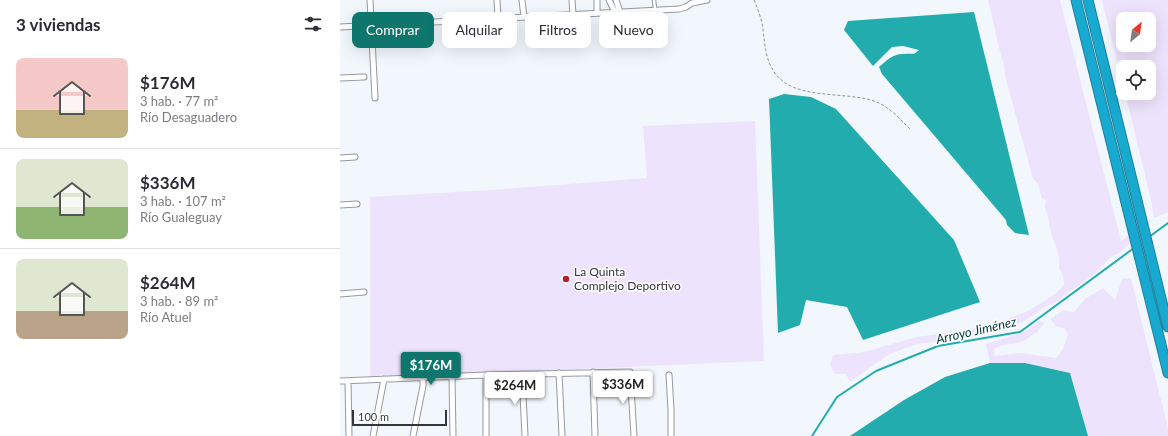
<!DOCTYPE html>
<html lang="es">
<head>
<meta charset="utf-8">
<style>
  :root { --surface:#fff; --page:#f2f2f3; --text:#2b2b33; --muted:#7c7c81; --line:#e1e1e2; --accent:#0f766e }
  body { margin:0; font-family:Lato,sans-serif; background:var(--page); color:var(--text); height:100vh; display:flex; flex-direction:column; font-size:15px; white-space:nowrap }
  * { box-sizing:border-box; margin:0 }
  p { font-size:13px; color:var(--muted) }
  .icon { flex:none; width:22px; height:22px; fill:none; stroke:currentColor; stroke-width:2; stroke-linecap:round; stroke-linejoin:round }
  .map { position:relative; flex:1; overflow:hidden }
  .details { display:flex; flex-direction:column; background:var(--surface); width:340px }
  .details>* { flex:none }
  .guide { position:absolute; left:12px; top:12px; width:380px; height:36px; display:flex; gap:8px }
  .needle { width:26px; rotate:29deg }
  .buttons { position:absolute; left:776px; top:12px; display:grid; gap:8px }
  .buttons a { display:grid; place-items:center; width:40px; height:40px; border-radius:8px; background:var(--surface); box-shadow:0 4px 16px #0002; font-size:20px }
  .scale { position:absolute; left:12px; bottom:10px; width:95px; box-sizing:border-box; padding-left:4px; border:2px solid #333537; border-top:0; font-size:11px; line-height:14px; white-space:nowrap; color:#333537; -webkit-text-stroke:3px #fff; paint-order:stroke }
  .price { position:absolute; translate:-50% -34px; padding:0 9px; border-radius:4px; background:#fff; color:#222; font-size:13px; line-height:26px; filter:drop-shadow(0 1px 2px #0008) }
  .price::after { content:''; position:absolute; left:50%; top:24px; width:12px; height:9px; margin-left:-6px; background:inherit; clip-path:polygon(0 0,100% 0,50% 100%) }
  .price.current { background:var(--accent); color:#fff }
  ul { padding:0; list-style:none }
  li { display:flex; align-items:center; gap:12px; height:100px; padding:0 16px }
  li+li { border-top:1px solid var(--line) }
  li span { display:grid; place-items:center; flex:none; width:112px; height:80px; border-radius:8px; color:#555 }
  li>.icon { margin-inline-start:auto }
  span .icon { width:48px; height:48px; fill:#fffc; stroke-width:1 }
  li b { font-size:17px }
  h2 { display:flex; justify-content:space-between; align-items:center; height:48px; padding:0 16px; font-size:17px }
  .chip { padding:0 14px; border-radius:8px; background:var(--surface); box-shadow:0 4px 16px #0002; font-size:14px; line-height:36px }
  .chip.current { background:var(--accent); color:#fff }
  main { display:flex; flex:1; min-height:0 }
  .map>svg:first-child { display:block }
  .green { fill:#ede3fc; fill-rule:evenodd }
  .water { fill:#23acae }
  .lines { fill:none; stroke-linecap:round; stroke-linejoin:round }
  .stream { stroke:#23acae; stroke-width:2 }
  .lane-casing { stroke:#959a9f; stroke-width:4.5 }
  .street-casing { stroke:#959a9f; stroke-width:7 }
  .highway-casing { stroke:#21809a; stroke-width:11 }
  .path { stroke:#919498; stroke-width:1; stroke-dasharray:3 2; stroke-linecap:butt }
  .lane { stroke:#fff; stroke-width:2.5 }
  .street { stroke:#fff; stroke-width:5 }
  .highway { stroke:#18a9d0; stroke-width:9 }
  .poi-dot { fill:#b2202a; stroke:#fff; stroke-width:1.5 }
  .labels { text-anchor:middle; stroke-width:3; stroke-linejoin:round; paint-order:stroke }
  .poi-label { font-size:12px; fill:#333537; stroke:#fff; text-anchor:start }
  .water-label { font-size:13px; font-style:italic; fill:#003b3c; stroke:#fff }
</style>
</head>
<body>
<main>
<section class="details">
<h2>3 viviendas<svg class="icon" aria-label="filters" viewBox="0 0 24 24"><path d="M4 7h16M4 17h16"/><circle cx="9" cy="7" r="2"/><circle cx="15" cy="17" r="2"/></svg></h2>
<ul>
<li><span style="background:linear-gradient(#f6c9c9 65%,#c2b280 0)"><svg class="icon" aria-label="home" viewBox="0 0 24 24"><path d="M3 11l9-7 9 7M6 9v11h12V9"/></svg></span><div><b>$176M</b><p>3 hab. · 77 m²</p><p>Río Desaguadero</p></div></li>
<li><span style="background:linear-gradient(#dfe7d0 60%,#8fb573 0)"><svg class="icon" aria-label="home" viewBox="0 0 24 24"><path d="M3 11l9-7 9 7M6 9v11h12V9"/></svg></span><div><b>$336M</b><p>3 hab. · 107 m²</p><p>Río Gualeguay</p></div></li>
<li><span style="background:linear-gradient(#dfe7d0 65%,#b9a48a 0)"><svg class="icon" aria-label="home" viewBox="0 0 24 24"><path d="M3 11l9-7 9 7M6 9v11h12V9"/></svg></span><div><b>$264M</b><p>3 hab. · 89 m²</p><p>Río Atuel</p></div></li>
</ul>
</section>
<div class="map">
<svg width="828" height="436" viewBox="0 0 828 436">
  <rect width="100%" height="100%" fill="#f1f7fd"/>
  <path class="green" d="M648,0H720L781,241L814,218L811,199L785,93H809V67H783V86L762,0H828V212L814,218L781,252L771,257L753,275L714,303L705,307L684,321L662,331L622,338L577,344L550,354L535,364L510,382L506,374H495L490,365L493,355L524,352L577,337L640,328L665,320L690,310L715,294L724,285L723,276L719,268V259L717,249L713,239L705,206L706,200L702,199L697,182L693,179L691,172L666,79L663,61L661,56ZM783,19H809V45H783Z
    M415,121L424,361L30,378V197L151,190L307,178L303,126Z
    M791,278L828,429V436H748L730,373L685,363H650L646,344L685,332L700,321L704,323L697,332L682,342L664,345L655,348L654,356L681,353L716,358L723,349L728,334L724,328L717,327L710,319L724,310L734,312L745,299L763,288L775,300L782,279Z"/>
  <path class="water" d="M634,12L689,235L675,233L667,225L666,220L542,74L539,67C553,55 555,53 574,54L579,50L563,46L552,47L533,66L504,30L508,21Z
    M444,94L471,97L496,109L614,240L640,302L523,340L507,307L466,300L460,325L438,333L429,99Z
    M650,363H685L730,373L748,436H510L564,400L605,377Z"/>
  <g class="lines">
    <path class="stream" d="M809,237L828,223
      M472,436L497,397L536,371L598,346L680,332L794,248"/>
    <g class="lane-casing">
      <path id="lane" d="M314,0L315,9"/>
    </g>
    <g class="street-casing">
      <path id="street" d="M30,0L35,98
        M157,0L158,18
        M182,0L184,17
        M232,0L233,14
        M257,0V13
        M269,0L275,12
        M276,0L280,12
        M0,27L339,9L346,7L352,3L367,0
        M0,78L24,77
        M0,158L15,157
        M0,205L17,204
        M0,294L24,292
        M253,372L255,436
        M219,373L222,436
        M182,374L185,436
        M146,375V436
        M329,375L331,410V436
        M112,377L113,436
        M0,381L146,375L290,372L294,436
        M8,381L9,436
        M33,436L44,379
        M73,436L83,386V378"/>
    </g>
    <g class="highway-casing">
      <path id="highway" d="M736,0L828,373
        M748,0L828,327"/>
    </g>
    <path class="path" d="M414,0C417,7 420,15 422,23C425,39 424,56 433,70C451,102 506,90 537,102C550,108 560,119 570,129"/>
    <use href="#lane" class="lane"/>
    <use href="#street" class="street"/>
    <use href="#highway" class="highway"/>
  </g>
  <circle class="poi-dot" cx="226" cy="279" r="4"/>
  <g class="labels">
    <g class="poi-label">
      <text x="234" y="276">La Quinta<tspan x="234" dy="14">Complejo Deportivo</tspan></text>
    </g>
    <g class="water-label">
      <text transform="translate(636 330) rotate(-13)" y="5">Arroyo Jiménez</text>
    </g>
  </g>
</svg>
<div class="buttons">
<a><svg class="needle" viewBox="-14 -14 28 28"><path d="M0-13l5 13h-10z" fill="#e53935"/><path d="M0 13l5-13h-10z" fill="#7c7c81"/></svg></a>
<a><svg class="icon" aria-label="locate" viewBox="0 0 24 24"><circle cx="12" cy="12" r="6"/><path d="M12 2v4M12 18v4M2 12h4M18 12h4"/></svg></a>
</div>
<div class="scale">100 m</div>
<b class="price current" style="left:91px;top:386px">$176M</b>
<b class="price" style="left:283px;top:405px">$336M</b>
<b class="price" style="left:175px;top:406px">$264M</b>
<div class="guide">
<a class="chip current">Comprar</a>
<a class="chip">Alquilar</a>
<a class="chip">Filtros</a>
<a class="chip">Nuevo</a>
</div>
</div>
</main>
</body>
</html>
